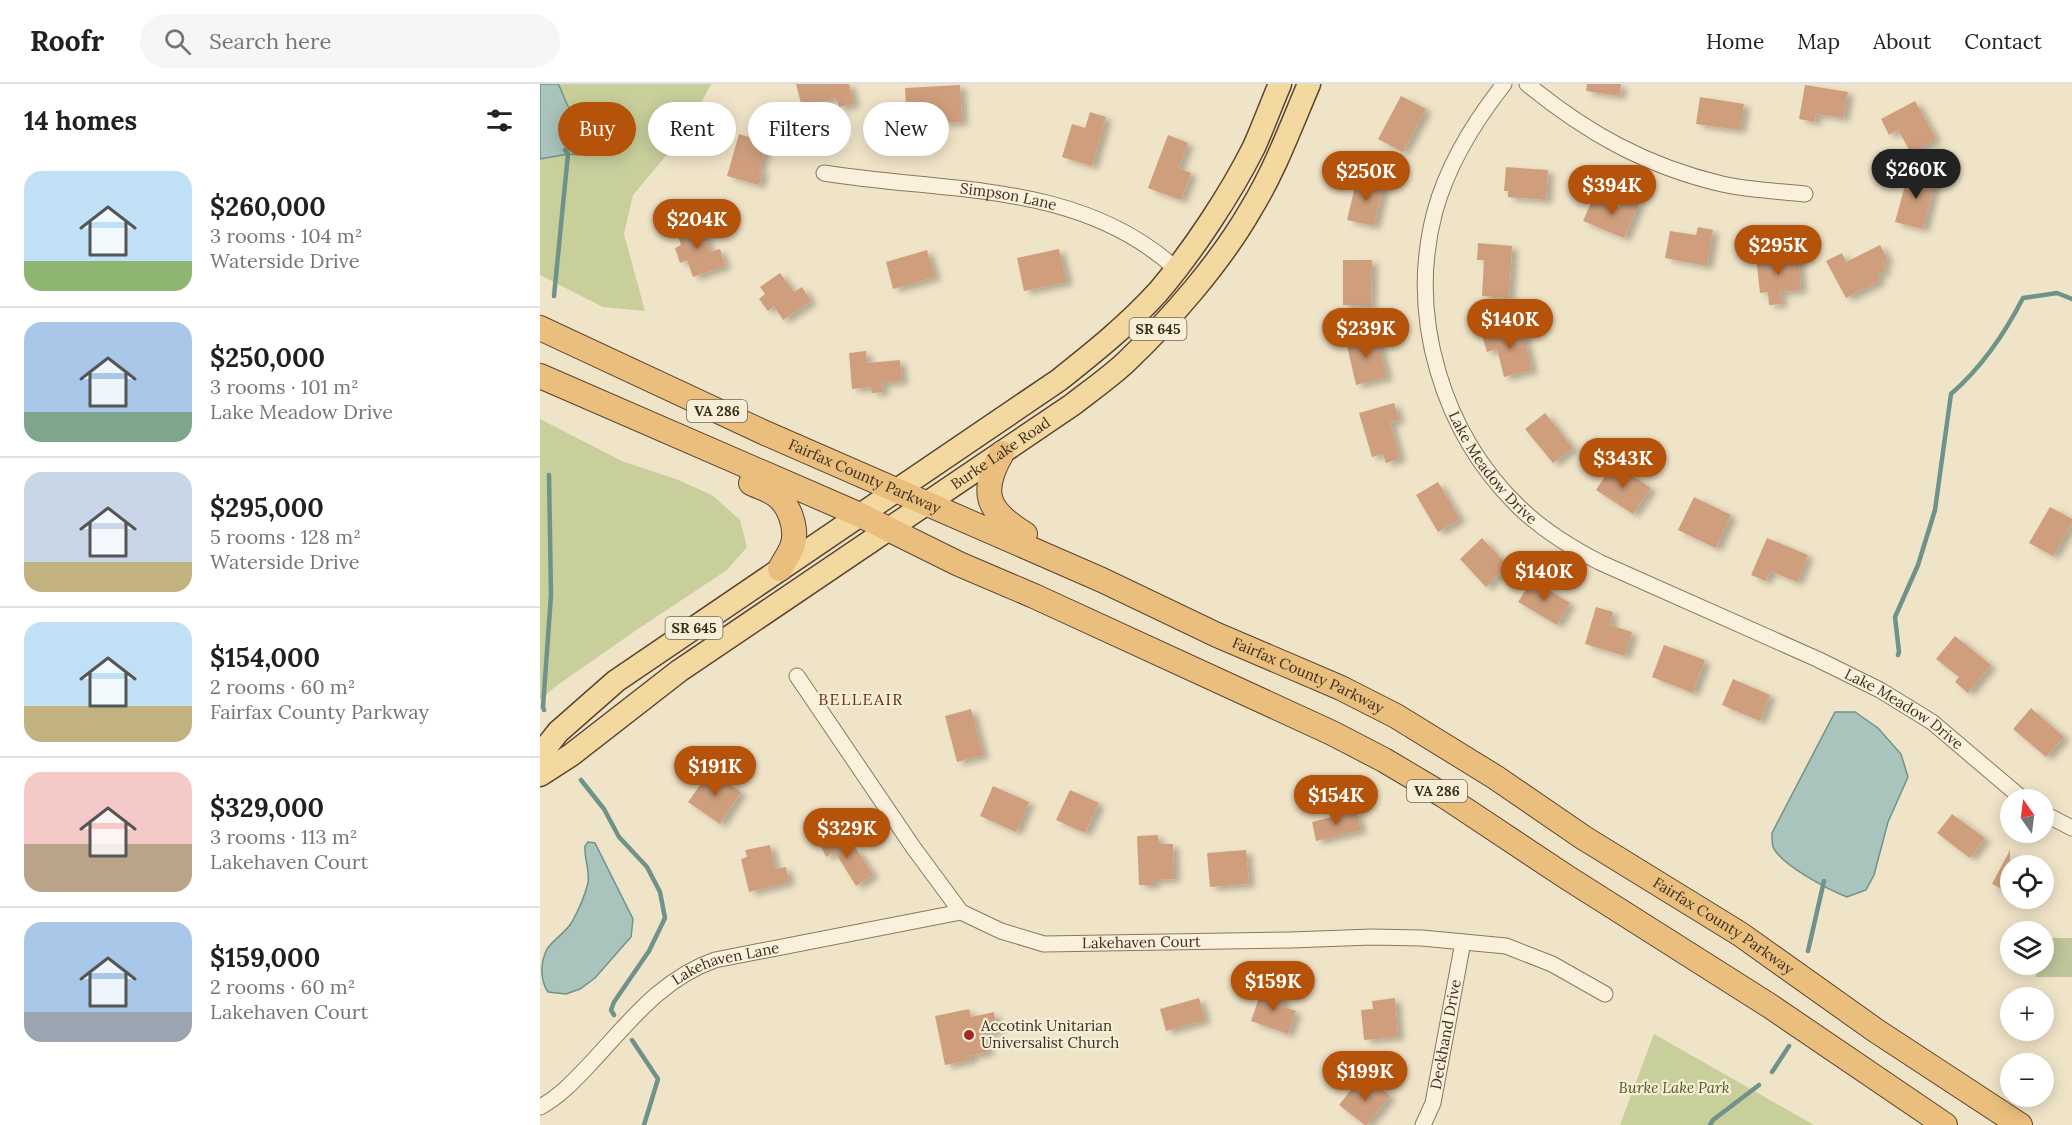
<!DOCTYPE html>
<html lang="en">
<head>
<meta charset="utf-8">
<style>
  :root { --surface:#fff; --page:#f6f6f6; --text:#202124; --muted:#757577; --line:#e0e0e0; --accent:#b45309 }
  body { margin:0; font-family:Lora,serif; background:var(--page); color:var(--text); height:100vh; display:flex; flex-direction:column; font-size:22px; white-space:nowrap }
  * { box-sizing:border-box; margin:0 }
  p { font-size:20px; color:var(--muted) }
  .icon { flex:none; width:33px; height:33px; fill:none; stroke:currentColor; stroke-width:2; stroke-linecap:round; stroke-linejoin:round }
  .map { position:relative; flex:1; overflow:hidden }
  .sheet { display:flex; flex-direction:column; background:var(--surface); width:540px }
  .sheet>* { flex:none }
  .hud { position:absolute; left:18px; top:18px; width:570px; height:54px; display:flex; gap:12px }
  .needle { width:39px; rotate:346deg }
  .buttons { position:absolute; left:1460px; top:705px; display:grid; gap:12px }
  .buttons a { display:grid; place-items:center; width:54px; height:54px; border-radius:50%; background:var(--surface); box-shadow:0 3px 15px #0003; font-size:30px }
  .price { position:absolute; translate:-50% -51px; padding:0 14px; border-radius:21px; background:var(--accent); color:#fff; font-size:20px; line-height:39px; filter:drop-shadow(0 2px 3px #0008) }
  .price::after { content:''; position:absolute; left:50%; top:36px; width:18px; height:14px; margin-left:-9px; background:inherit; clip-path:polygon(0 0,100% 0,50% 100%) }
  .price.current { background:#222; color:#fff }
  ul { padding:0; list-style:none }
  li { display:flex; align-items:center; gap:18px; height:150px; padding:0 24px }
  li+li { border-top:2px solid var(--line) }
  li span { display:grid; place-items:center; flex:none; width:168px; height:120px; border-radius:18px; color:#555 }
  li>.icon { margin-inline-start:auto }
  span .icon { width:72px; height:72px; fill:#fffc; stroke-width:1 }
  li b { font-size:26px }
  h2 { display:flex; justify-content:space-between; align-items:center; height:72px; padding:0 24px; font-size:26px }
  .tag { padding:0 21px; border-radius:27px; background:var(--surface); box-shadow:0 3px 15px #0003; font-size:21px; line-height:54px }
  .tag.current { background:var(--accent); color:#fff }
  header { display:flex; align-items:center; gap:36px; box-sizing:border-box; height:84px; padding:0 30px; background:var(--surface); border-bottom:2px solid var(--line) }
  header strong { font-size:28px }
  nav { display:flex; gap:33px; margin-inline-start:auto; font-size:21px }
  .search { width:420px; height:54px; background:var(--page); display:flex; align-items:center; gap:15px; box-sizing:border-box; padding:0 21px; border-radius:33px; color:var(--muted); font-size:22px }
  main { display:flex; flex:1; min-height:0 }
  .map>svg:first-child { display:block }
  .green { fill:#c9cf9b }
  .cemetery { fill:#bfc49a }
  .water { fill:#a9c4bc; stroke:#6f938a; stroke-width:1.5 }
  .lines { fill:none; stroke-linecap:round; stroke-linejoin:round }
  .stream { stroke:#6f938a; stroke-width:4.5 }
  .building { fill:#cf9f7d; filter:url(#shadow) }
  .minor-casing { stroke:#8d765c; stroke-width:17 }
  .primary-casing { stroke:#5b4430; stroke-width:25 }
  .trunk-casing { stroke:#5b4430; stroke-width:26 }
  .minor { stroke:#faf1dc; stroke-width:15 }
  .primary { stroke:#f3d9a0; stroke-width:22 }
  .trunk { stroke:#eabe7c; stroke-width:24 }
  .poi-dot { fill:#9e2a2b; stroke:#f7eed8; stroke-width:2 }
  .labels { text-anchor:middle; stroke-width:4.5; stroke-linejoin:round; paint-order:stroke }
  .shield { fill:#f7eed8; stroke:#756857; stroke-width:1.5 }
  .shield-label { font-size:14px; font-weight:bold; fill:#3d2e20 }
  .street-label { font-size:15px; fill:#3d2e20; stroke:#f7eed8 }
  .poi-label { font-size:15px; fill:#3d2e20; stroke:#f7eed8; text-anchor:start }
  .park-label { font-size:15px; font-style:italic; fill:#4d5a26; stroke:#f7eed8 }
  .neighbourhood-label { font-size:16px; letter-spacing:1.5px; fill:#6b2e1e; stroke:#f7eed8 }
</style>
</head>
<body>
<header>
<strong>Roofr</strong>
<div class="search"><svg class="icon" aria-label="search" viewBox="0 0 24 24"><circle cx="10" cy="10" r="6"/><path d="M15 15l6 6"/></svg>Search here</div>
<nav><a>Home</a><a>Map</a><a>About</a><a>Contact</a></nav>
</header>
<main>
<section class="sheet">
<h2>14 homes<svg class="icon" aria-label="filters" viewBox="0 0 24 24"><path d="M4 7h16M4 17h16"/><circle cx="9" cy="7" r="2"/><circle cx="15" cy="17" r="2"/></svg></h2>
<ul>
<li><span style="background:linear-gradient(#bfe0f5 75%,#8fb573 0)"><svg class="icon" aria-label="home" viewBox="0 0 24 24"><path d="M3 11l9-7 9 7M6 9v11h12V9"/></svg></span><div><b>$260,000</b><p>3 rooms · 104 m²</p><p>Waterside Drive</p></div></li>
<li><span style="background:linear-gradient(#a9c7e8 75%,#7fa58c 0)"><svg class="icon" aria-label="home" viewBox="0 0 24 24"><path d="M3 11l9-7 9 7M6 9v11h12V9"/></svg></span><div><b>$250,000</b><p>3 rooms · 101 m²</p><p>Lake Meadow Drive</p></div></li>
<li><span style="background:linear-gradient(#c9d6e8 75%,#c2b280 0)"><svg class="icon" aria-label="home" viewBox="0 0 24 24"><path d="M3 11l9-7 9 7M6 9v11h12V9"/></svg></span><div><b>$295,000</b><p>5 rooms · 128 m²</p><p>Waterside Drive</p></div></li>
<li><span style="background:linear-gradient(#bfe0f5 70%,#c2b280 0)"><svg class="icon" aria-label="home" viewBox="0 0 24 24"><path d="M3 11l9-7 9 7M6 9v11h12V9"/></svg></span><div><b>$154,000</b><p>2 rooms · 60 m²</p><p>Fairfax County Parkway</p></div></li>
<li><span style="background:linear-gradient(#f6c9c9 60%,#b9a48a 0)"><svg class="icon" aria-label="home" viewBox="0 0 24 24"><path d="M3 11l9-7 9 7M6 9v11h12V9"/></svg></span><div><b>$329,000</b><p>3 rooms · 113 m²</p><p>Lakehaven Court</p></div></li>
<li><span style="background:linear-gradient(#a9c7e8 75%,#9aa5b1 0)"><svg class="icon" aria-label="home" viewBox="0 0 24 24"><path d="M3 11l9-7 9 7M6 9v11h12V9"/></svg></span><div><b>$159,000</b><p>2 rooms · 60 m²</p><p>Lakehaven Court</p></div></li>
</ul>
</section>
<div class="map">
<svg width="1532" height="1041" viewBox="0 0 1532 1041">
  <defs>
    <filter id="shadow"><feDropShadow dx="6" dy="3.5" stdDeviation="3" flood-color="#0004"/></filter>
  </defs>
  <rect width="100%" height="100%" fill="#f0e4c8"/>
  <path class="green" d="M0,0H171L146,48L93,111L84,150L105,227L63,223L0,191Z
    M0,335L82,377L136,395L172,411L200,436L207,463L187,486L98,545L19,600L0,615Z
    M1114,950L1274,1041H1080Z"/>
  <path class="cemetery" d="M1503,854H1532V893H1496V881L1503,880Z"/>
  <path class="water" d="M0,0H18C22,6 23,12 26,18C34,35 40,46 45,64L38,71L28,70L0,75Z
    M1295,628H1315L1338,644L1361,670L1368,693L1348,738L1334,791L1326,806L1307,813C1289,806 1241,781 1233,763C1232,760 1232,753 1232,749Z
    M48,758L55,759L93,835L91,853L55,894L40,905L26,910L8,908C0,896 0,879 7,865C14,855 25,849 32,838C38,827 45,811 48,799C50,787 44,774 45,762Z"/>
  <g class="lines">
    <path class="stream" d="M14,212L28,70L25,66
      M1358,571L1359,568L1355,533L1378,481L1395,426L1411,310C1441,284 1465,249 1483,214L1517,209L1532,215
      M4,626L3,623L11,511L9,391
      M41,696L64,725L79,753L107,783L120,808L125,834L109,867L74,918L71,926L74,931
      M1268,867L1284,797
      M92,956L118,995L104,1041
      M1232,988L1249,962
      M1170,1041L1173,1036L1219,1001"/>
  </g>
  <path class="building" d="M256,0H309L314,20L299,23L296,14L262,23Z
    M1047,0H1081L1080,12L1046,7Z
    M420,1L422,38L403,39L402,33L367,35L365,4Z
    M1265,1L1308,8L1303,34L1276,30L1275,38L1259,35Z
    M861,12L886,25L863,68L838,55Z
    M1160,13L1204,20L1200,46L1156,40Z
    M1375,17L1396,55L1371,69L1358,46L1349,51L1341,35Z
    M550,28L566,33L552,82L522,73L532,40L545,44Z
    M199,50L227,59L219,86L223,87L219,101L187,92Z
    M628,51L648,59L638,84L651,89L641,116L608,104Z
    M966,83L1008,86L1006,116L968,113V107H964Z
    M1369,87L1396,94L1383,145L1355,138Z
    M817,94L844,100L834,142L807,136Z
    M1054,112L1079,123L1083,113L1099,120L1084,154L1043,137Z
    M154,137L157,145L163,143L170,168L180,165L185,182L153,193L147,176L140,179L135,164L141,161L135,143Z
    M1158,143L1173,146L1167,182L1125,174L1130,147L1156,151Z
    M938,159L972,162L969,214L942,212L944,176H937Z
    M1340,161L1348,176L1342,179L1346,186L1337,191L1340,197L1306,214L1286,177L1302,169L1306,178Z
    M519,165L527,198L484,207L477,174Z
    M387,166L395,193L353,205L346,178Z
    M1258,169L1261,206L1240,208L1242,220L1229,221L1228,208L1220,209L1216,173Z
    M803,176H832L831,221H803Z
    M240,189L254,208L262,203L271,217L243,236L234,222L228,227L219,215L225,210L220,203Z
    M981,241L992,286L964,293L957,265L947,268L942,251Z
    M836,249L847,293L816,301L806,257Z
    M326,267L327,279L360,276L362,297L342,299L343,308L332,309L331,303L312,305L309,269Z
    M854,319L859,336L850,338L860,374L846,379L843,370L832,373L819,329Z
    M1005,329L1033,364L1013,379L985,345Z
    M1073,380L1111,404L1093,430L1056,406Z
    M898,398L920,435L898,448L876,411Z
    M1154,413L1191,431L1176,464L1138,446Z
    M1510,423L1532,435V439L1513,472L1489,459Z
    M942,454L968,482L946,503L920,475Z
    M1227,454L1268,471L1257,498L1230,487L1226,497L1211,491Z
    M992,496L1030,519L1017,541L978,518Z
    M1056,523L1073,528L1070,541L1092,548L1085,572L1045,560Z
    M1415,552L1451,581L1428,609L1415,598L1419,593L1396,575Z
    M1124,561L1165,576L1153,609L1112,593Z
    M1193,595L1230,611L1220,637L1182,621Z
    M1491,624L1524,653L1506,673L1473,645Z
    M431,625L443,671L417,678L405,632Z
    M170,687L201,708L180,740L148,718Z
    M453,702L489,718L476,748L440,732Z
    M530,706L559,719L545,749L516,736Z
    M816,727L821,746L776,757L772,738Z
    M1412,730L1445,754L1430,774L1397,749Z
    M297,749L307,768L315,763L333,791L316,802L295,768L286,773L279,758Z
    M618,751V760H633L634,795L613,796L614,801H599L597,752Z
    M230,761L235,785L246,783L249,798L209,808L201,775L207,773L205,766Z
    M706,766L709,800L670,803L667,769Z
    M1470,766V809L1452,800Z
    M722,905L745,913L741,922L756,927L748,950L711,937Z
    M659,914L665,936L626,947L620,925Z
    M855,914L858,953L824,956L821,926L833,925L832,917Z
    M429,925L431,933L454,928L457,947L445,950L448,968L430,972L431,976L405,981L395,932Z
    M830,996L850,1012L827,1041H825L799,1021L813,1003L820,1009Z"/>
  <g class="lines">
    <g class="minor-casing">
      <g id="minor">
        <path id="s1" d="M964,0C934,38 908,80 895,127C867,232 902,349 980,424C1003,446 1030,463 1059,478L1277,575L1340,606L1392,638L1484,716"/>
        <path d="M987,0C1047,49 1106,82 1182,100C1209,106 1237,107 1265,110"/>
        <path id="s2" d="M284,89C405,109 537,96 635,184"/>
        <path id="s3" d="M257,592L373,763L421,828L461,847L504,860L751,856L832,853L882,854L966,862L1012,880L1065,910"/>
        <path d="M1503,729L1532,744"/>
        <path id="s4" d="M0,1023C19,1013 34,997 49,981C87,941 120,895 175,876L421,828"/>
        <path id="s5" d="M883,1041L893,1019L923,858"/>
      </g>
    </g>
    <g class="primary-casing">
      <g id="primary">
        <path d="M0,671L18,648L76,597L519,296C553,269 588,241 618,208C652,168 690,111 714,63C723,43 731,21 740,0"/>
        <path id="s6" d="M0,691L31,671L139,587L532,321C550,307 570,293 586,278C631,235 680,179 711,125C735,86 751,42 769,0"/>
      </g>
    </g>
    <g class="trunk-casing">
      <g id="trunk">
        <path id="s7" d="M0,244L225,349L562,496L677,551L801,604L856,632L955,693L1044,754L1200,850L1335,946L1480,1041"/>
        <path d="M0,292L320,431L419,480L494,512L792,649L844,676L903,711L1028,794L1230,922L1405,1041"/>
        <path d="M462,369C439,409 447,427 485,450"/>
        <path d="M211,399C219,403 230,406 237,412C250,422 257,444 253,460C251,468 244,477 240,485"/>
      </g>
    </g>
    <use href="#minor" class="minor"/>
    <use href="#primary" class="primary"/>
    <use href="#trunk" class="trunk"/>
  </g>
  <circle class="poi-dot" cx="429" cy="951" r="6"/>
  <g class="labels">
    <g class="shield">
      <rect x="589.5" y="234" width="57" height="22" rx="4.5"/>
      <rect x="147" y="316" width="60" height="22" rx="4.5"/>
      <rect x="125.5" y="533" width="57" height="22" rx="4.5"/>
      <rect x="867" y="696" width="60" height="22" rx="4.5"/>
    </g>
    <g class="shield-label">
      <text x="618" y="250">SR 645</text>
      <text x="177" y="332">VA 286</text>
      <text x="154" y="549">SR 645</text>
      <text x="897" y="712">VA 286</text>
    </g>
    <g class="street-label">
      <text dy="5" stroke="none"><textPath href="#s2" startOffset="186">Simpson Lane</textPath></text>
      <text dy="5" stroke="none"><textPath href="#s6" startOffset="562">Burke Lake Road</textPath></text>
      <text dy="5" stroke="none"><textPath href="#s1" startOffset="420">Lake Meadow Drive</textPath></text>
      <text dy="5" stroke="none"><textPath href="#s7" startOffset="357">Fairfax County Parkway</textPath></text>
      <text dy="5" stroke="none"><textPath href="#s7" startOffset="843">Fairfax County Parkway</textPath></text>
      <text dy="5" stroke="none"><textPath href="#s1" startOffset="904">Lake Meadow Drive</textPath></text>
      <text dy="5" stroke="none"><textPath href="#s7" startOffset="1329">Fairfax County Parkway</textPath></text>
      <text dy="5" stroke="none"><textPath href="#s3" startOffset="474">Lakehaven Court</textPath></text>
      <text dy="5" stroke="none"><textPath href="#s4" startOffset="240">Lakehaven Lane</textPath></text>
      <text dy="5" stroke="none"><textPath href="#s5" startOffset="94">Deckhand Drive</textPath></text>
    </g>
    <g class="poi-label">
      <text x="441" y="947">Accotink Unitarian<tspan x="441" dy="17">Universalist Church</tspan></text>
    </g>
    <g class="park-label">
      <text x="1134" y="1009">Burke Lake Park</text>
    </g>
    <g class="neighbourhood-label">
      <text x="321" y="621">BELLEAIR</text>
    </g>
  </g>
</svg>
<div class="buttons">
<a><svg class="needle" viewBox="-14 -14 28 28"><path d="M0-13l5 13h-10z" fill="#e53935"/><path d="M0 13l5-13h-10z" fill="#757577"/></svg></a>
<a><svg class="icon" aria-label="locate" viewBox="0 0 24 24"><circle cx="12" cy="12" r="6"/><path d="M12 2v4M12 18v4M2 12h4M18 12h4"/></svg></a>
<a><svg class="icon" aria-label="layers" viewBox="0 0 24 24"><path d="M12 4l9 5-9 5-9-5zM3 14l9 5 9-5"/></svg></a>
<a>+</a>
<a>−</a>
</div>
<b class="price current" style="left:1376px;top:116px">$260K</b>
<b class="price" style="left:826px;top:118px">$250K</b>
<b class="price" style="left:1072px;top:132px">$394K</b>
<b class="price" style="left:157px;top:166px">$204K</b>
<b class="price" style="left:1238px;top:192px">$295K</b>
<b class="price" style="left:970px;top:266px">$140K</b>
<b class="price" style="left:826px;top:275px">$239K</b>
<b class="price" style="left:1083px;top:405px">$343K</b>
<b class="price" style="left:1004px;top:518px">$140K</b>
<b class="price" style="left:175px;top:713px">$191K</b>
<b class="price" style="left:796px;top:742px">$154K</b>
<b class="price" style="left:307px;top:775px">$329K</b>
<b class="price" style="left:733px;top:928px">$159K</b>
<b class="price" style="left:825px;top:1018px">$199K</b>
<div class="hud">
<a class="tag current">Buy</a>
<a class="tag">Rent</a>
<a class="tag">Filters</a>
<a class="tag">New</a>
</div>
</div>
</main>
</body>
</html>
